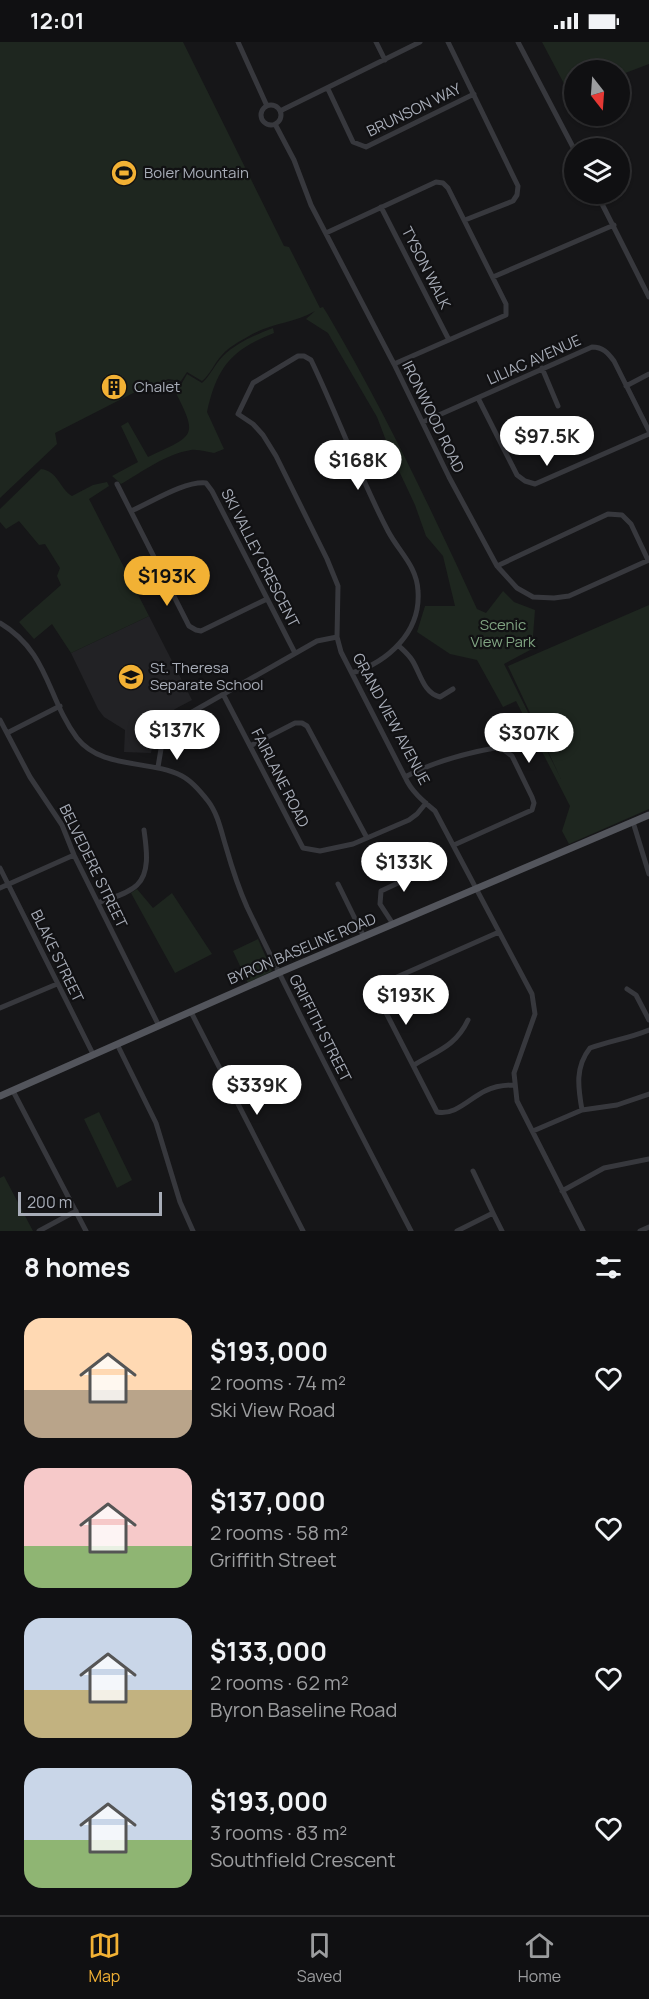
<!DOCTYPE html>
<html lang="en">
<head>
<meta charset="utf-8">
<style>
  :root { --surface:#101012; --page:#1e1e20; --text:#f1f3f6; --muted:#9c9d9f; --line:#303032; --accent:#f2b134 }
  body { margin:0; font-family:Manrope,sans-serif; background:var(--page); color:var(--text); height:100vh; display:flex; flex-direction:column; font-size:22px; white-space:nowrap }
  * { box-sizing:border-box; margin:0 }
  p { font-size:20px; color:var(--muted) }
  .icon { flex:none; width:33px; height:33px; fill:none; stroke:currentColor; stroke-width:2; stroke-linecap:round; stroke-linejoin:round }
  .map { position:relative; height:1189px; overflow:hidden }
  .drawer { display:flex; flex-direction:column; background:var(--surface); flex:1 }
  .drawer>* { flex:none }
  .needle { width:39px; rotate:163deg }
  .fabs { position:absolute; left:564px; top:18px; display:grid; gap:12px }
  .fabs a { display:grid; place-items:center; width:66px; height:66px; border-radius:50%; background:var(--surface); box-shadow:0 2px 4px #0004,0 0 0 2px var(--line); font-size:30px }
  .scale { position:absolute; left:18px; bottom:15px; width:144px; box-sizing:border-box; padding-left:6px; border:3px solid #a8adb8; border-top:0; font-size:16px; line-height:21px; white-space:nowrap; color:#a8adb8; -webkit-text-stroke:4px #111113; paint-order:stroke }
  .price { position:absolute; translate:-50% -51px; padding:0 14px; border-radius:21px; background:#fff; color:#222; font-size:20px; line-height:39px; filter:drop-shadow(0 2px 3px #0008) }
  .price::after { content:''; position:absolute; left:50%; top:36px; width:18px; height:14px; margin-left:-9px; background:inherit; clip-path:polygon(0 0,100% 0,50% 100%) }
  .price.selected { background:var(--accent); color:#111 }
  ul { padding:0; list-style:none }
  li { display:flex; align-items:center; gap:18px; height:150px; padding:0 24px }
  li span { display:grid; place-items:center; flex:none; width:168px; height:120px; border-radius:18px; color:#555 }
  li>.icon { margin-inline-start:auto }
  span .icon { width:72px; height:72px; fill:#fffc; stroke-width:1 }
  li b { font-size:26px }
  h2 { display:flex; justify-content:space-between; align-items:center; height:72px; padding:0 24px; font-size:26px }
  .status { display:flex; justify-content:space-between; align-items:center; height:42px; padding:0 30px; background:var(--surface); direction:ltr }
  .status svg { height:16px; fill:currentColor }
  .dock { display:flex; justify-content:space-around; align-items:center; height:84px; border-top:2px solid var(--line); background:var(--surface); font-size:16px; color:var(--muted) }
  .dock a { display:grid; justify-items:center; gap:3px }
  .dock .selected { color:var(--accent) }
  .map>svg:first-child { display:block }
  .built { fill:#222225 }
  .green { fill:#1e261f }
  .lines { fill:none; stroke-linecap:round; stroke-linejoin:round }
  .minor { stroke:#37383d; stroke-width:5 }
  .major { stroke:#53555c; stroke-width:7 }
  .labels { text-anchor:middle; stroke-width:4.5; stroke-linejoin:round; paint-order:stroke }
  .street-label { font-size:15px; fill:#a8adb8; stroke:#111113 }
  .poi-label { font-size:15px; fill:#a8adb8; stroke:#111113; text-anchor:start }
  .park-label { font-size:15px; fill:#7fa381; stroke:#111113 }
</style>
</head>
<body>
<div class="status"><b>12:01</b><svg viewBox="0 0 49 12"><path d="M0 12V9h3v3zM5 12V6h3v6zM10 12V3h3v9zM15 12V0h3v12zM26 1h20v11H26zM47 4h2v5h-2z"/></svg></div>
<div class="map">
<svg width="649" height="1189" viewBox="0 0 649 1189">
  <rect width="100%" height="100%" fill="#161618"/>
  <path class="built" d="M149,574L192,658L175,667L157,684L151,711L124,710L125,688L104,675L98,667L71,611Z"/>
  <path class="green" d="M0,0H183L284,204L289,205L320,266L323,265L328,273C384,368 431,467 477,567L486,571L503,549L514,560L535,568L532,607L504,622L561,737L508,624L649,563V767L569,802L562,789L570,764L516,659L503,665L477,618L450,612L417,590L425,564H455L443,514L426,494L415,463L392,414L377,375L328,291L306,277L315,269C295,281 270,281 249,294C240,299 229,305 222,313C214,321 211,332 202,339L187,330L181,339L168,337L146,347L145,345L55,391L57,402L0,456Z
    M542,0H649V22L620,33V28H574V51L570,53Z
    M273,286L274,291C231,308 217,325 207,370L224,407L214,411C206,410 199,407 191,408C166,412 142,430 121,442L112,434L138,420L121,384L128,380L148,415C197,392 198,395 173,345L159,351L155,344L168,339L182,341L187,332L202,341C211,333 214,323 223,314C236,301 255,293 273,286Z
    M41,427C58,429 59,446 72,454L93,443L107,440L109,444L89,457L149,574L71,611L52,582L34,597L19,580L61,543L57,534L60,526L45,502L39,503L19,479L6,487L0,480V467Z
    M137,847L153,866L172,851L212,912L175,931L131,851Z
    M258,897L272,929L248,941L233,909Z
    M99,1070L132,1138L117,1146L84,1077Z
    M4,1134L33,1189H0V1136Z"/>
  <g class="lines">
    <path class="minor" d="M238,0L267,64
      M376,0L385,18
      M448,0L518,144L517,153L513,159L465,178
      M518,0L574,107
      M328,47L353,100L366,105L474,52
      M261 73a10 10 0 1 1 20 0a10 10 0 1 1-20 0Z
      M280,69L420,0
      M275,82L294,118L311,163L394,322L449,435L497,524L517,546L533,555L554,556L569,554L649,518
      M597,152L649,255
      M381,165L449,298
      M326,191L436,140L443,141L448,146L506,262V273L394,322
      M493,235L614,183
      M542,326L558,364
      M626,344L649,332
      M478,356L517,433L525,439L535,442L649,392
      M423,380L592,305C603,305 608,311 614,319L649,389
      M117,442L189,584L196,588L201,589L267,557
      M131,469C152,460 184,439 206,441L212,449L295,611
      M497,524L608,472L622,473L631,482L648,518
      M0,581C49,610 47,656 77,696C102,728 149,717 182,734C192,739 201,750 208,759C218,772 221,789 226,805C232,826 238,845 247,865C299,974 355,1081 411,1189
      M399,604C403,608 408,612 412,618C420,630 423,651 440,655L453,647
      M352,631C388,620 421,590 418,549C417,524 399,510 388,489C359,434 338,374 311,318L304,314H298L253,341L238,372L253,382L263,393L276,414L327,517L338,544L337,595L341,610L405,735C411,749 423,759 435,769L532,952L535,972L514,1031L517,1059L583,1189
      M223,652L303,806L320,809L353,802L409,778L417,772L426,761
      M0,678L30,735L62,783L74,813L159,984
      M7,691L60,664
      M250,704L295,681H302L307,684L367,796
      M158,725L162,701L171,682L317,599L337,595
      M405,735C434,719 466,711 500,705L512,714L532,755L534,761L532,768L454,803
      M633,780L649,832
      M0,826L93,1012
      M338,842L364,895
      M0,846L74,813
      M98,861C110,856 128,852 137,843C151,830 146,804 144,788
      M393,882L380,862L381,849L432,825
      M499,890L381,942L378,948L380,959L437,1070C455,1074 470,1056 485,1049C495,1044 504,1043 514,1043
      M627,947L636,953L649,978
      M0,966L57,942
      M191,970L303,1189
      M117,1002L156,1081L180,1160L193,1189
      M414,1023C437,1009 456,1004 468,978
      M13,1049L86,1189
      M582,1068C578,1045 575,1025 590,1006C610,999 630,996 649,988
      M533,1089L582,1068L617,1063L649,1052
      M473,1129L493,1171
      M562,1149L604,1126L649,1117
      M39,1189L76,1169
      M457,1189L493,1171L502,1189
      M640,1189L649,1185"/>
    <path class="major" d="M0,1054L278,931L649,773"/>
  </g>
  <defs>
    <g id="stadium-disc" transform="scale(1.35)"><circle r="9.5" fill="#f2b134" stroke="#111113"/><path d="M0-5a6.5 5 0 1 0 0 10a6.5 5 0 1 0 0-10ZM-3.5-1.8h7v3.6h-7Z" fill="#111"/></g>
    <g id="building-disc" transform="scale(1.35)"><circle r="9.5" fill="#f2b134" stroke="#111113"/><path d="M-4-6H4V6H1V3H-1V6H-4ZM-2.5-4.3h1.7v1.8h-1.7ZM.8-4.3h1.7v1.8H.8ZM-2.5-1h1.7V.8h-1.7ZM.8-1h1.7V.8H.8Z" fill="#111"/></g>
    <g id="school-disc" transform="scale(1.35)"><circle r="9.5" fill="#f2b134" stroke="#111113"/><path d="M0-5L7-2L0 1L-7-2ZM-4 1L0 2.5L4 1V4Q0 6-4 4Z" fill="#111"/></g>
  </defs>
  <g fill-rule="evenodd">
    <use href="#stadium-disc" x="124" y="131"/>
    <use href="#building-disc" x="114" y="345"/>
    <use href="#school-disc" x="131" y="635"/>
  </g>
  <g class="labels">
    <g class="street-label">
      <text transform="translate(414 68) rotate(-26)" y="5">BRUNSON WAY</text>
      <text transform="translate(426 226) rotate(63)" y="5">TYSON WALK</text>
      <text transform="translate(534 318) rotate(-24)" y="5">LILIAC AVENUE</text>
      <text transform="translate(433 375) rotate(64)" y="5">IRONWOOD ROAD</text>
      <text transform="translate(260 516) rotate(63)" y="5">SKI VALLEY CRESCENT</text>
      <text transform="translate(391 677) rotate(62)" y="5">GRAND VIEW AVENUE</text>
      <text transform="translate(280 736) rotate(63)" y="5">FAIRLANE ROAD</text>
      <text transform="translate(93 824) rotate(64)" y="5">BELVEDERE STREET</text>
      <text transform="translate(302 907) rotate(-23)" y="5">BYRON BASELINE ROAD</text>
      <text transform="translate(57 914) rotate(64)" y="5">BLAKE STREET</text>
      <text transform="translate(320 986) rotate(63)" y="5">GRIFFITH STREET</text>
    </g>
    <g class="poi-label">
      <text x="144" y="136">Boler Mountain</text>
      <text x="134" y="350">Chalet</text>
      <text x="150" y="631">St. Theresa<tspan x="150" dy="17">Separate School</tspan></text>
    </g>
    <g class="park-label">
      <text x="503" y="588">Scenic<tspan x="503" dy="17">View Park</tspan></text>
    </g>
  </g>
</svg>
<div class="fabs">
<a><svg class="needle" viewBox="-14 -14 28 28"><path d="M0-13l5 13h-10z" fill="#e53935"/><path d="M0 13l5-13h-10z" fill="#9c9d9f"/></svg></a>
<a><svg class="icon" aria-label="layers" viewBox="0 0 24 24"><path d="M12 4l9 5-9 5-9-5zM3 14l9 5 9-5"/></svg></a>
</div>
<div class="scale">200 m</div>
<b class="price" style="left:547px;top:425px">$97.5K</b>
<b class="price" style="left:358px;top:449px">$168K</b>
<b class="price selected" style="left:167px;top:565px">$193K</b>
<b class="price" style="left:177px;top:719px">$137K</b>
<b class="price" style="left:529px;top:722px">$307K</b>
<b class="price" style="left:404px;top:851px">$133K</b>
<b class="price" style="left:406px;top:984px">$193K</b>
<b class="price" style="left:257px;top:1074px">$339K</b>
</div>
<section class="drawer">
<h2>8 homes<svg class="icon" aria-label="filters" viewBox="0 0 24 24"><path d="M4 7h16M4 17h16"/><circle cx="9" cy="7" r="2"/><circle cx="15" cy="17" r="2"/></svg></h2>
<ul>
<li><span style="background:linear-gradient(#ffd9b3 60%,#b9a48a 0)"><svg class="icon" aria-label="home" viewBox="0 0 24 24"><path d="M3 11l9-7 9 7M6 9v11h12V9"/></svg></span><div><b>$193,000</b><p>2 rooms · 74 m²</p><p>Ski View Road</p></div><svg class="icon" aria-label="heart" viewBox="0 0 24 24"><path d="M12 20l-8-8c-3-5 5-10 8-4 3-6 11-1 8 4z"/></svg></li>
<li><span style="background:linear-gradient(#f6c9c9 65%,#8fb573 0)"><svg class="icon" aria-label="home" viewBox="0 0 24 24"><path d="M3 11l9-7 9 7M6 9v11h12V9"/></svg></span><div><b>$137,000</b><p>2 rooms · 58 m²</p><p>Griffith Street</p></div><svg class="icon" aria-label="heart" viewBox="0 0 24 24"><path d="M12 20l-8-8c-3-5 5-10 8-4 3-6 11-1 8 4z"/></svg></li>
<li><span style="background:linear-gradient(#c9d6e8 60%,#c2b280 0)"><svg class="icon" aria-label="home" viewBox="0 0 24 24"><path d="M3 11l9-7 9 7M6 9v11h12V9"/></svg></span><div><b>$133,000</b><p>2 rooms · 62 m²</p><p>Byron Baseline Road</p></div><svg class="icon" aria-label="heart" viewBox="0 0 24 24"><path d="M12 20l-8-8c-3-5 5-10 8-4 3-6 11-1 8 4z"/></svg></li>
<li><span style="background:linear-gradient(#c9d6e8 60%,#8fb573 0)"><svg class="icon" aria-label="home" viewBox="0 0 24 24"><path d="M3 11l9-7 9 7M6 9v11h12V9"/></svg></span><div><b>$193,000</b><p>3 rooms · 83 m²</p><p>Southfield Crescent</p></div><svg class="icon" aria-label="heart" viewBox="0 0 24 24"><path d="M12 20l-8-8c-3-5 5-10 8-4 3-6 11-1 8 4z"/></svg></li>
</ul>
</section>
<nav class="dock">
<a class="selected"><svg class="icon" aria-label="map" viewBox="0 0 24 24"><path d="M3 6l6-2 6 2 6-2v14l-6 2-6-2-6 2zM9 4v14M15 6v14"/></svg>Map</a>
<a><svg class="icon" aria-label="saved" viewBox="0 0 24 24"><path d="M7 4h10v16l-5-4-5 4z"/></svg>Saved</a>
<a><svg class="icon" aria-label="home" viewBox="0 0 24 24"><path d="M3 11l9-7 9 7M6 9v11h12V9"/></svg>Home</a>
</nav>
</body>
</html>
